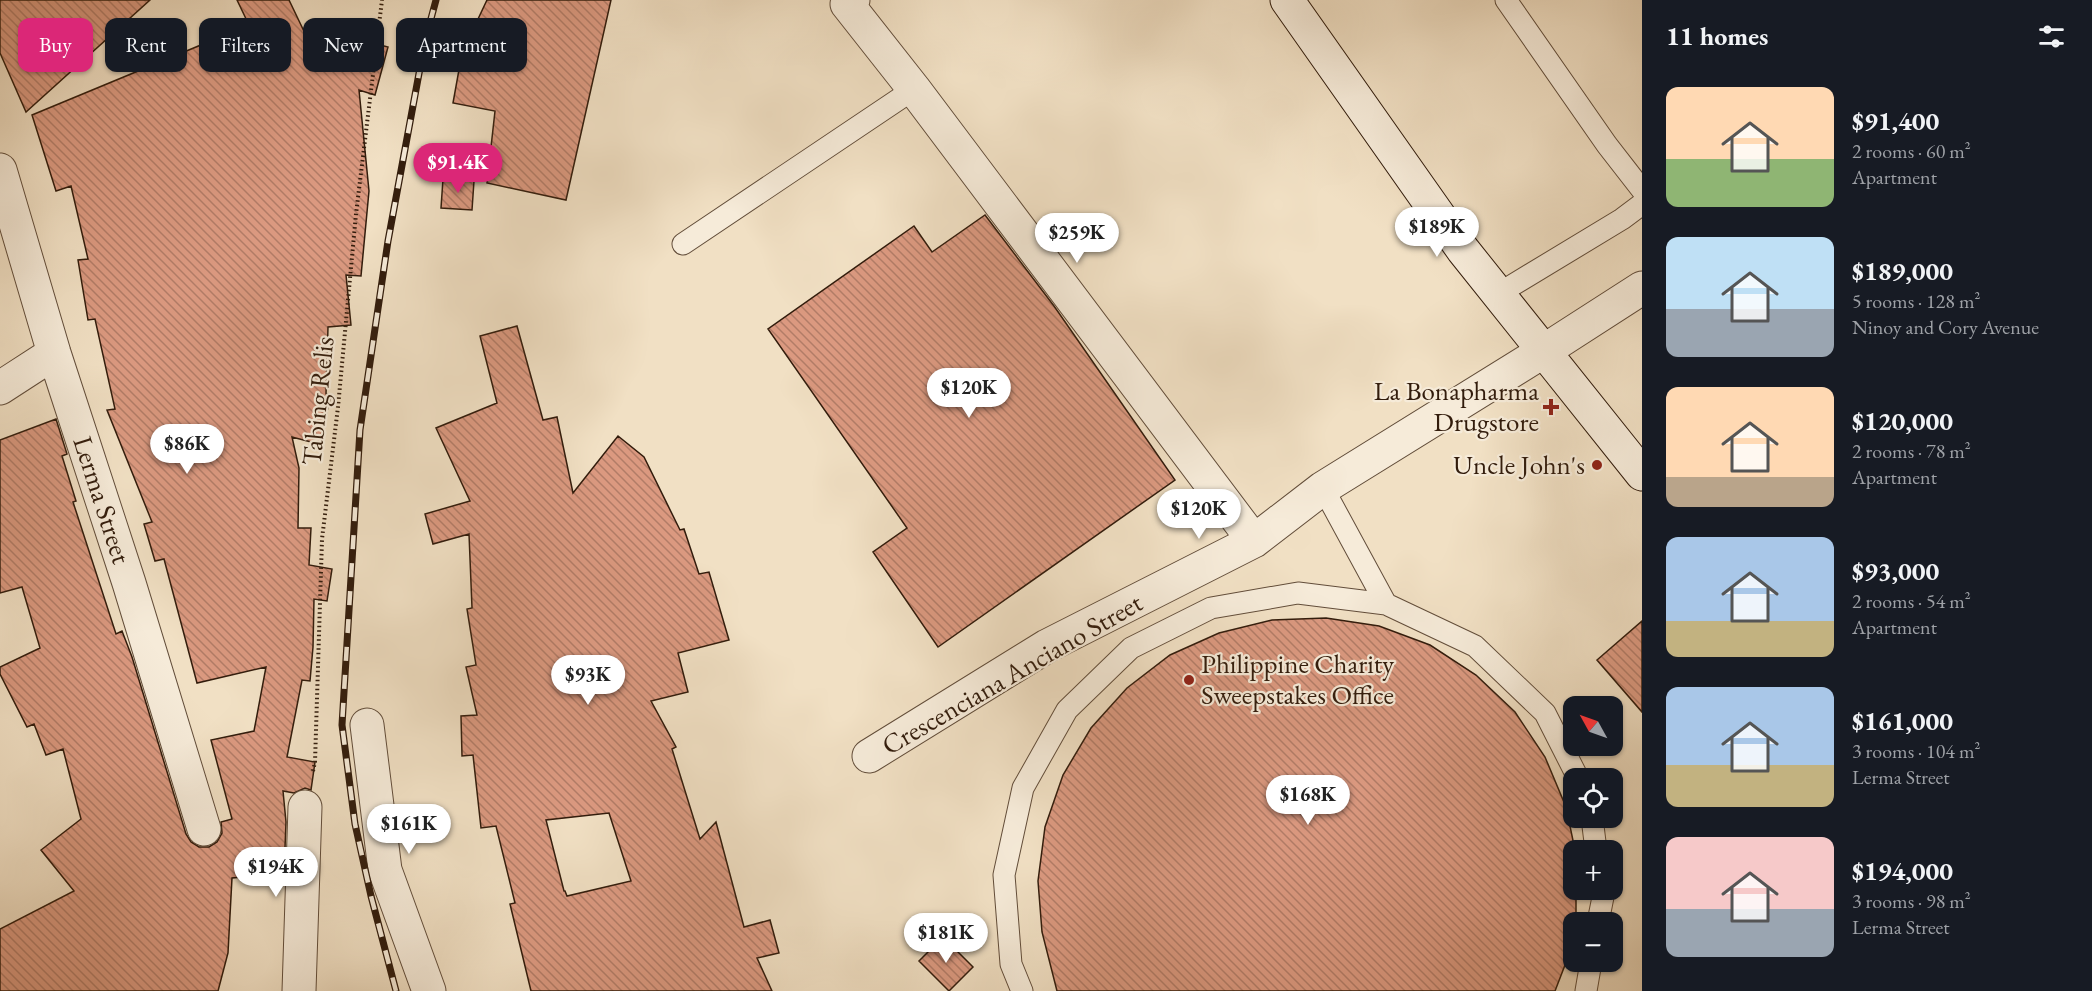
<!DOCTYPE html>
<html lang="en">
<head>
<meta charset="utf-8">
<style>
  :root { --surface:#171b24; --page:#20242c; --text:#f1f3f6; --muted:#9ea1a6; --accent:#db2777 }
  body { margin:0; font-family:"EB Garamond",serif; background:var(--page); color:var(--text); height:100vh; display:flex; flex-direction:column; font-size:22px; white-space:nowrap }
  * { box-sizing:border-box; margin:0 }
  p { font-size:20px; color:var(--muted) }
  .icon { flex:none; width:33px; height:33px; fill:none; stroke:currentColor; stroke-width:2; stroke-linecap:round; stroke-linejoin:round }
  .map { position:relative; flex:1; overflow:hidden }
  .sheet { display:flex; flex-direction:column; background:var(--surface); width:450px }
  .sheet>* { flex:none }
  .guide { position:absolute; left:18px; top:18px; width:570px; height:54px; display:flex; gap:12px }
  .needle { width:39px; rotate:310deg }
  .controls { position:absolute; left:1563px; top:696px; display:grid; gap:12px }
  .controls a { display:grid; place-items:center; width:60px; height:60px; border-radius:12px; background:var(--surface); box-shadow:0 2px 4px #0004; font-size:30px }
  .price { position:absolute; translate:-50% -51px; padding:0 14px; border-radius:21px; background:#fff; color:#222; font-size:20px; line-height:39px; filter:drop-shadow(0 2px 3px #0008) }
  .price::after { content:''; position:absolute; left:50%; top:36px; width:18px; height:14px; margin-left:-9px; background:inherit; clip-path:polygon(0 0,100% 0,50% 100%) }
  .price.selected { background:var(--accent); color:#fff }
  ul { padding:0; list-style:none }
  li { display:flex; align-items:center; gap:18px; height:150px; padding:0 24px }
  li span { display:grid; place-items:center; flex:none; width:168px; height:120px; border-radius:12px; color:#555 }
  li>.icon { margin-inline-start:auto }
  span .icon { width:72px; height:72px; fill:#fffc; stroke-width:1 }
  li b { font-size:26px }
  h2 { display:flex; justify-content:space-between; align-items:center; height:72px; padding:0 24px; font-size:26px }
  .pill { padding:0 21px; border-radius:12px; background:var(--surface); box-shadow:0 2px 4px #0004; font-size:21px; line-height:54px }
  .pill.selected { background:var(--accent); color:#fff }
  main { display:flex; flex:1; min-height:0 }
  .map>svg:first-child { display:block }
  .building { fill:url(#building-back-hatch); stroke:#321c0c; stroke-width:1.5; fill-rule:evenodd }
  .lines { fill:none; stroke-linecap:round; stroke-linejoin:round }
  .service-casing { stroke:#624d3a; stroke-width:23 }
  .minor-casing { stroke:#624d3a; stroke-width:35 }
  .tertiary-casing { stroke:#624d3a; stroke-width:35 }
  .secondary-casing { stroke:#321c0c; stroke-width:35 }
  .path { stroke:#321c0c; stroke-width:4; stroke-dasharray:1.5 3; stroke-linecap:butt }
  .service { stroke:#f6ebd9; stroke-width:21 }
  .minor { stroke:#f6ebd9; stroke-width:33 }
  .tertiary { stroke:#f6ebd9; stroke-width:33 }
  .secondary { stroke:#f6ebd9; stroke-width:33 }
  .rail-casing { stroke:#321c0c; stroke-width:7 }
  .rail { stroke:#f6ebd9; stroke-width:4.5; stroke-dasharray:14; stroke-linecap:butt }
  .poi-dot { fill:#8f2418; stroke:#f6ebd9; stroke-width:2 }
  .labels { text-anchor:middle; stroke-width:4.5; stroke-linejoin:round; paint-order:stroke }
  .poi-label { font-size:27px; fill:#321c0c; stroke:#f6ebd9; text-anchor:end }
  .street-label { font-size:27px; fill:#321c0c; stroke:#f6ebd9 }
</style>
</head>
<body>
<main>
<div class="map">
<svg width="1642" height="991" viewBox="0 0 1642 991">
  <defs>
    <pattern id="building-back-hatch" width="6" height="6" patternUnits="userSpaceOnUse" patternTransform="scale(1.5)"><rect width="6" height="6" fill="#db9980"/><path d="M-1 5l2 2M0 0l6 6M5-1l2 2" fill="none" stroke="#b27c67"/></pattern>
  </defs>
  <rect width="100%" height="100%" fill="#f1e0c4"/>
  <filter id="stains"><feTurbulence type="fractalNoise" baseFrequency=".00333" numOctaves="4"/><feColorMatrix values="0 0 0 0 .2 0 0 0 0 .09 0 0 0 0 .02 0 0 0 .5 -.17"/></filter>
  <radialGradient id="worn" r=".72"><stop offset=".6" stop-color="#630" stop-opacity="0"/><stop offset="1" stop-color="#630" stop-opacity=".3"/></radialGradient>
  <path class="building" d="M0,0H150L26,112L0,53Z
    M237,0H289L312,48L361,40L388,47L375,95L359,90L369,191L361,276L346,275L351,325L328,327L326,394L331,395L319,444L292,437L299,468L298,528H311L309,565L332,569L327,601L314,599L313,647L310,681L302,680L287,757L315,762L311,790L305,788L294,793L283,791L286,822L284,873L232,878L228,953L218,991H0V929L74,891L41,850L81,819L63,749L46,755L34,724L27,727L0,674V667L40,648L22,587L0,593V440L56,419L67,454L62,456L76,501L73,502L116,634L122,631L132,657L186,834L191,842L199,847H209L217,842L222,833L221,822L232,819L211,740L254,731L266,667L197,683L164,559L155,561L144,524L152,522L107,410L115,409L95,319L88,320L78,260L88,259L71,186L56,191L32,115L249,25Z
    M487,0H611L566,200L487,183L495,111L453,103L462,53Z
    M443,179L474,181L472,210L441,208Z
    M985,215L1054,306L1175,480L938,647L873,552L907,528L768,329L914,226L932,252Z
    M517,326L543,420L557,417L573,493L618,436L644,457L680,530L684,529L699,574L709,572L729,640L678,653L688,692L651,701L676,747L672,749L700,839L716,822L744,927L770,920L779,953L757,958L772,991H531L510,904L515,903L496,826L481,828L473,755L462,756L461,716L477,715L466,667L476,665L467,609L472,608L469,534L433,544L425,514L470,501L436,428L497,403L480,336ZM609,813L631,881L567,896L565,891H564L546,820Z
    M1326,618L1379,626L1430,645L1476,675L1515,712L1545,757L1566,807L1575,850L1574,890H1576V914L1565,965L1555,991H1057L1042,932L1038,881L1045,827L1063,775L1091,728L1127,688L1170,655L1219,633L1272,620Z
    M1642,621V712L1597,660Z
    M943,937L973,967L949,991L919,961Z"/>
  <g class="lines">
    <g class="service-casing">
      <path id="service" d="M1506,0L1607,145L1642,190
        M683,244L914,89
        M1498,294L1622,219L1642,204
        M1323,488L1386,604
        M1592,818L1596,850
        M1598,922L1603,897L1602,890
        M1022,991L1011,964L1004,875L1023,788L1067,710L1131,648L1211,608L1298,593L1386,604L1475,646L1545,713L1578,778
        M1586,991L1591,962"/>
    </g>
    <g class="minor-casing">
      <path id="minor" d="M853,0L847,4L914,89L1254,541
        M0,170L54,353L129,583L204,829
        M0,388L54,353
        M367,725L385,870L429,991
        M869,756L1047,646L1254,541L1323,488L1544,351
        M299,991L305,807"/>
    </g>
    <g class="tertiary-casing">
      <path id="tertiary" d="M1544,351L1642,288"/>
    </g>
    <g class="secondary-casing">
      <path id="secondary" d="M1287,0L1463,250L1642,474"/>
    </g>
    <path class="path" d="M313,771L315,762L322,539L338,407L356,214L382,0"/>
    <use href="#service" class="service"/>
    <use href="#minor" class="minor"/>
    <use href="#tertiary" class="tertiary"/>
    <use href="#secondary" class="secondary"/>
    <g class="rail-casing">
      <path id="rail" d="M396,991L371,896L355,824L342,725L360,430L388,241L425,41L436,0"/>
    </g>
    <use href="#rail" class="rail"/>
  </g>
  <g class="poi-dot">
    <path d="M1548 398h6v6h6v6h-6v6h-6v-6h-6v-6h6z"/>
    <circle cx="1597" cy="465" r="6"/>
    <circle cx="1189" cy="680" r="6"/>
  </g>
  <g class="labels">
    <g class="poi-label">
      <text x="1539" y="400">La Bonapharma<tspan x="1539" dy="31">Drugstore</tspan></text>
      <text x="1585" y="474">Uncle John's</text>
      <text x="1201" y="673" text-anchor="start">Philippine Charity<tspan x="1201" dy="31">Sweepstakes Office</tspan></text>
    </g>
    <g class="street-label">
      <text transform="translate(318 401) rotate(-84)" y="9">Tabing Relis</text>
      <text transform="translate(102 500) rotate(72)" y="9">Lerma Street</text>
      <text transform="translate(1012 674) rotate(-30)" y="9">Crescenciana Anciano Street</text>
    </g>
  </g>
  <rect width="100%" height="100%" filter="url(#stains)"/>
  <rect width="100%" height="100%" fill="url(#worn)"/>
</svg>
<div class="controls">
<a><svg class="needle" viewBox="-14 -14 28 28"><path d="M0-13l5 13h-10z" fill="#e53935"/><path d="M0 13l5-13h-10z" fill="#9ea1a6"/></svg></a>
<a><svg class="icon" aria-label="locate" viewBox="0 0 24 24"><circle cx="12" cy="12" r="6"/><path d="M12 2v4M12 18v4M2 12h4M18 12h4"/></svg></a>
<a>+</a>
<a>−</a>
</div>
<b class="price selected" style="left:458px;top:194px">$91.4K</b>
<b class="price" style="left:1437px;top:258px">$189K</b>
<b class="price" style="left:1077px;top:264px">$259K</b>
<b class="price" style="left:969px;top:419px">$120K</b>
<b class="price" style="left:187px;top:475px">$86K</b>
<b class="price" style="left:1199px;top:540px">$120K</b>
<b class="price" style="left:588px;top:706px">$93K</b>
<b class="price" style="left:1308px;top:826px">$168K</b>
<b class="price" style="left:409px;top:855px">$161K</b>
<b class="price" style="left:276px;top:898px">$194K</b>
<b class="price" style="left:946px;top:964px">$181K</b>
<div class="guide">
<a class="pill selected">Buy</a>
<a class="pill">Rent</a>
<a class="pill">Filters</a>
<a class="pill">New</a>
<a class="pill">Apartment</a>
</div>
</div>
<section class="sheet">
<h2>11 homes<svg class="icon" aria-label="filters" viewBox="0 0 24 24"><path d="M4 7h16M4 17h16"/><circle cx="9" cy="7" r="2"/><circle cx="15" cy="17" r="2"/></svg></h2>
<ul>
<li><span style="background:linear-gradient(#ffd9b3 60%,#8fb573 0)"><svg class="icon" aria-label="home" viewBox="0 0 24 24"><path d="M3 11l9-7 9 7M6 9v11h12V9"/></svg></span><div><b>$91,400</b><p>2 rooms · 60 m²</p><p>Apartment</p></div></li>
<li><span style="background:linear-gradient(#bfe0f5 60%,#9aa5b1 0)"><svg class="icon" aria-label="home" viewBox="0 0 24 24"><path d="M3 11l9-7 9 7M6 9v11h12V9"/></svg></span><div><b>$189,000</b><p>5 rooms · 128 m²</p><p>Ninoy and Cory Avenue</p></div></li>
<li><span style="background:linear-gradient(#ffd9b3 75%,#b9a48a 0)"><svg class="icon" aria-label="home" viewBox="0 0 24 24"><path d="M3 11l9-7 9 7M6 9v11h12V9"/></svg></span><div><b>$120,000</b><p>2 rooms · 78 m²</p><p>Apartment</p></div></li>
<li><span style="background:linear-gradient(#a9c7e8 70%,#c2b280 0)"><svg class="icon" aria-label="home" viewBox="0 0 24 24"><path d="M3 11l9-7 9 7M6 9v11h12V9"/></svg></span><div><b>$93,000</b><p>2 rooms · 54 m²</p><p>Apartment</p></div></li>
<li><span style="background:linear-gradient(#a9c7e8 65%,#c2b280 0)"><svg class="icon" aria-label="home" viewBox="0 0 24 24"><path d="M3 11l9-7 9 7M6 9v11h12V9"/></svg></span><div><b>$161,000</b><p>3 rooms · 104 m²</p><p>Lerma Street</p></div></li>
<li><span style="background:linear-gradient(#f6c9c9 60%,#9aa5b1 0)"><svg class="icon" aria-label="home" viewBox="0 0 24 24"><path d="M3 11l9-7 9 7M6 9v11h12V9"/></svg></span><div><b>$194,000</b><p>3 rooms · 98 m²</p><p>Lerma Street</p></div></li>
</ul>
</section>
</main>
</body>
</html>
